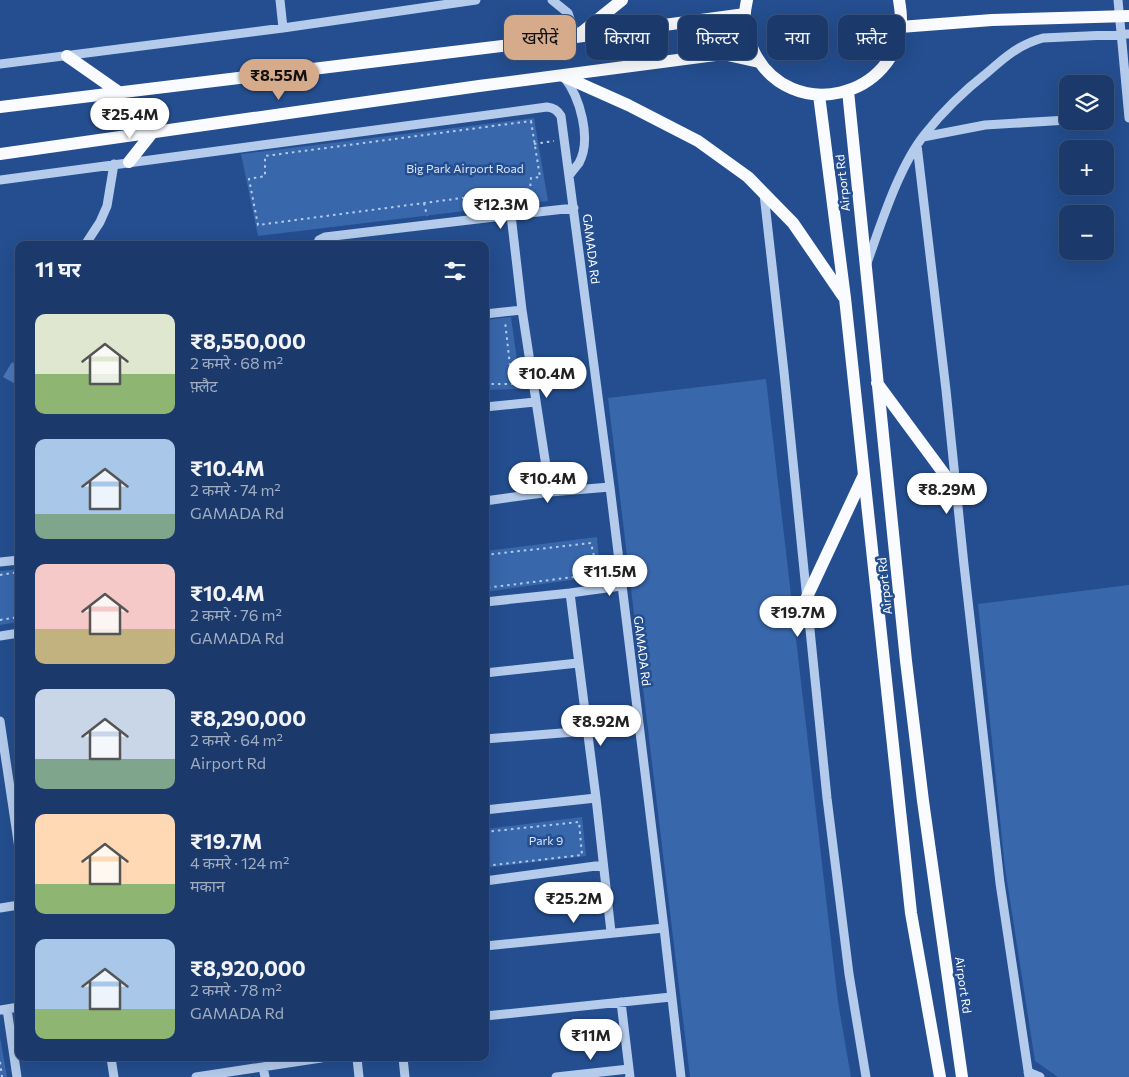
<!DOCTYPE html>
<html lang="hi">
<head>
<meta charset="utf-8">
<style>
  :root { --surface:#1b3a6b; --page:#284573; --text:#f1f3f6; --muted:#a0adc1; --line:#39547e; --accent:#d6ab8b }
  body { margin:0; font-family:Commissioner,"Noto Sans Devanagari",sans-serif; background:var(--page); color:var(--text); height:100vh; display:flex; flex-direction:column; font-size:19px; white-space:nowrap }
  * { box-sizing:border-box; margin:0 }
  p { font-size:16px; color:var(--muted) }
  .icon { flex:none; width:28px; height:28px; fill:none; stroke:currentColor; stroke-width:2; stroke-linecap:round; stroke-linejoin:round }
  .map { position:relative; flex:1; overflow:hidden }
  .side { position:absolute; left:15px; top:241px; width:474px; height:820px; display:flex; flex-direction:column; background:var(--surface); border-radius:10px; box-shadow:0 5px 20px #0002,0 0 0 1px var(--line) }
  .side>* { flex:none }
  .guide { position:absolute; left:504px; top:15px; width:475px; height:45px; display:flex; gap:10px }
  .controls { position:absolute; left:1059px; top:75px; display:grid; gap:10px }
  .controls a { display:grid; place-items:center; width:55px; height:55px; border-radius:10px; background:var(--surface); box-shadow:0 5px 20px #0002,0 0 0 1px var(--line); font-size:25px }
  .price { position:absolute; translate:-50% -42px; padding:0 11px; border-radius:18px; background:#fff; color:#222; font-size:16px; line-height:32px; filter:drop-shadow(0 1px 2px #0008) }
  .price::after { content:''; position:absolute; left:50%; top:30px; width:15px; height:11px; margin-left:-8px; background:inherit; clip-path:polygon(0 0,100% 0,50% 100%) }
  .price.current { background:var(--accent); color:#111 }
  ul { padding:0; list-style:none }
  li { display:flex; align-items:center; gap:15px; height:125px; padding:0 20px }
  li span { display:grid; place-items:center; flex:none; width:140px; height:100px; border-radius:10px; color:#555 }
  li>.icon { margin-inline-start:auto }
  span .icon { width:60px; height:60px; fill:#fffc; stroke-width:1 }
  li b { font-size:21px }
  h2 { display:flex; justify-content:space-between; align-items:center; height:60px; padding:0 20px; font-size:21px }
  .pill { padding:0 18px; border-radius:10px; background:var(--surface); box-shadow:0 5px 20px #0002,0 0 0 1px var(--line); font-size:18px; line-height:45px }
  .pill.current { background:var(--accent); color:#111 }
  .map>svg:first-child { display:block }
  .green { fill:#3867ac }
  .building { fill:#4c77b6 }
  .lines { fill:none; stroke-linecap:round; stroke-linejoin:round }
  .path { stroke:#b4cbec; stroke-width:2; stroke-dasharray:2.5 4; stroke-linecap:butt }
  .minor { stroke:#b4cbec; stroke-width:9 }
  .major { stroke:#f9fbff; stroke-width:12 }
  .labels { text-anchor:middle; stroke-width:5; stroke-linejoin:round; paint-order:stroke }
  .park-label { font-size:12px; fill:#d9e6f9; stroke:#244e8f }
  .street-label { font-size:12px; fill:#fff; stroke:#244e8f }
</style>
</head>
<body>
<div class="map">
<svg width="1129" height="1077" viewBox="0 0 1129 1077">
  <rect width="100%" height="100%" fill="#244e8f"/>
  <path class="green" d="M534,118L548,201L258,236L241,154Z
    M511,317L521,389L485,390V320Z
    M766,379L838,1002L851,1077H690L679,987L608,398Z
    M597,537L600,576L485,592V551Z
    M19,569V622L0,625V571Z
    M1129,585V1077H1058L1035,1061L1005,868L978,604Z
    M582,817L586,856L485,868V829Z
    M0,1037L7,1077H0Z"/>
  <path class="building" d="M12,362L19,366V386L3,377Z"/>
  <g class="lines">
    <path class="path" d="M531,121L540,177L531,178L530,189L258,225L249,179L265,176V156Z
      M534,144L554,141
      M424,203L427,216
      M485,384H512L505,321
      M485,555L591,543L598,574L485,588
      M0,575L19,572
      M0,620L19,617
      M485,832L579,822L582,855L485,866
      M0,1062L2,1077"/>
    <path class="minor" d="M280,0L283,28
      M552,0L568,13L576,37
      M1118,0L1129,118
      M0,64L283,28L476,0
      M564,77C580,97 592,139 579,163C576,167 572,171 569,176
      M923,137L985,125L1068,120
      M917,145L946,390L964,565L1000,883L1029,1077
      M0,180L547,107C554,108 557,110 561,116L610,487L664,928L681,1077
      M764,194L784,372L827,798L849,974L866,1077
      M85,245L100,222L107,206L114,164
      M317,245L319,240L325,237L511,215
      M867,263C881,224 899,166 925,134C943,111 965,90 988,72C1005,57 1020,44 1043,38L1129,34
      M522,310L550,492
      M485,314L522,310L511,215L574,208
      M485,407L535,402
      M485,501L550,492L610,487
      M0,562L19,560
      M485,602L570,593
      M0,636L19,633
      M485,673L578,663
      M0,721L19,848
      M485,739L587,731
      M485,810L596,798
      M485,881L603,865
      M0,908L19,905
      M611,932L596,798L570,593L621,586
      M485,946L664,928
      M621,1002L630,1077
      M7,1009L17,1077
      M0,1010L19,1007
      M485,1016L671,997
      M111,1058L114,1077
      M357,1058L359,1077
      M403,1058L405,1077
      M263,1067L265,1077
      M1028,1072L1040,1077
      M196,1077L321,1058
      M556,1077L629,1069"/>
    <path class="major" d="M747,0C746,6 744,13 745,19C745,30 749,42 754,52C790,124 899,99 901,19C901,13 900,6 899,0
      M900,27L992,20L1129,16
      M576,37L622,0
      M67,56L120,93
      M563,76L628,105L698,141L748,177L793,223L843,296
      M848,91L906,661L923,801L962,1077
      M819,95L845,298L911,913L940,1077
      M0,107L576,37L745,14
      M0,154L479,86L723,54L759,62
      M129,162L152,133
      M877,383L956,490
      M806,599L863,477"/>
  </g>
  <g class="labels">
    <g class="park-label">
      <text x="465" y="173">Big Park Airport Road</text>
      <text x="546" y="845">Park 9</text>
    </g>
    <g class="street-label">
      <text transform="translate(843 183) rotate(-96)" y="4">Airport Rd</text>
      <text transform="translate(591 249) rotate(83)" y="4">GAMADA Rd</text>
      <text transform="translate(885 586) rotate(-96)" y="4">Airport Rd</text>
      <text transform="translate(642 651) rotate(83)" y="4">GAMADA Rd</text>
      <text transform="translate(963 985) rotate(82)" y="4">Airport Rd</text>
    </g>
  </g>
</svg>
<div class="controls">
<a><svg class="icon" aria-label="layers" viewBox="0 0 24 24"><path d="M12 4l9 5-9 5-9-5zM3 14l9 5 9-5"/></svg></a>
<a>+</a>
<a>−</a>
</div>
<b class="price current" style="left:279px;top:101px">₹8.55M</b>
<b class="price" style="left:130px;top:140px">₹25.4M</b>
<b class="price" style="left:501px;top:230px">₹12.3M</b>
<b class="price" style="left:547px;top:399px">₹10.4M</b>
<b class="price" style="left:548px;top:504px">₹10.4M</b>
<b class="price" style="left:947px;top:515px">₹8.29M</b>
<b class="price" style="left:610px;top:597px">₹11.5M</b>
<b class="price" style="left:798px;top:638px">₹19.7M</b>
<b class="price" style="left:601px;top:747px">₹8.92M</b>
<b class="price" style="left:574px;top:924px">₹25.2M</b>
<b class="price" style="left:591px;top:1061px">₹11M</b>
<div class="guide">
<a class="pill current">खरीदें</a>
<a class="pill">किराया</a>
<a class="pill">फ़िल्टर</a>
<a class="pill">नया</a>
<a class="pill">फ़्लैट</a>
</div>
<section class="side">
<h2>11 घर<svg class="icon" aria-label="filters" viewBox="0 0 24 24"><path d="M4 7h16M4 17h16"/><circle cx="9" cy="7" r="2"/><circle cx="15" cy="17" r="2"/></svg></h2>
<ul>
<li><span style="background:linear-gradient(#dfe7d0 60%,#8fb573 0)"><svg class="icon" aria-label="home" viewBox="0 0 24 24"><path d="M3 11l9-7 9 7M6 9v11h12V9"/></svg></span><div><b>₹8,550,000</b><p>2 कमरे · 68 m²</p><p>फ़्लैट</p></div></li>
<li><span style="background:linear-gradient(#a9c7e8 75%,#7fa58c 0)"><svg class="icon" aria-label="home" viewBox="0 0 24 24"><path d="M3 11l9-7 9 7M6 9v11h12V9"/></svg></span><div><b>₹10.4M</b><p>2 कमरे · 74 m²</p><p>GAMADA Rd</p></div></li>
<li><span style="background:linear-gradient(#f6c9c9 65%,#c2b280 0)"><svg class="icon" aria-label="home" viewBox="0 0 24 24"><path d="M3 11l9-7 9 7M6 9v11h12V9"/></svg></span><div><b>₹10.4M</b><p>2 कमरे · 76 m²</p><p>GAMADA Rd</p></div></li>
<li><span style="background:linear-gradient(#c9d6e8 70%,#7fa58c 0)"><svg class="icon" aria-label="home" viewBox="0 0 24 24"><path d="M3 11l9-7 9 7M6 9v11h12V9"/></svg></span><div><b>₹8,290,000</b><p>2 कमरे · 64 m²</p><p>Airport Rd</p></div></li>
<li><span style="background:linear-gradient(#ffd9b3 70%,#8fb573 0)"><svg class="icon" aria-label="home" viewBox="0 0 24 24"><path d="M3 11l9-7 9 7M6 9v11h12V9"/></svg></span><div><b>₹19.7M</b><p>4 कमरे · 124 m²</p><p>मकान</p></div></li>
<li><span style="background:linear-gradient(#a9c7e8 70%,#8fb573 0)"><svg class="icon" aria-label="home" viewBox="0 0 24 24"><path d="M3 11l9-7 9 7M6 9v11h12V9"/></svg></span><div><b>₹8,920,000</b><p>2 कमरे · 78 m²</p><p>GAMADA Rd</p></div></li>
</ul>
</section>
</div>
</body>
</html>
